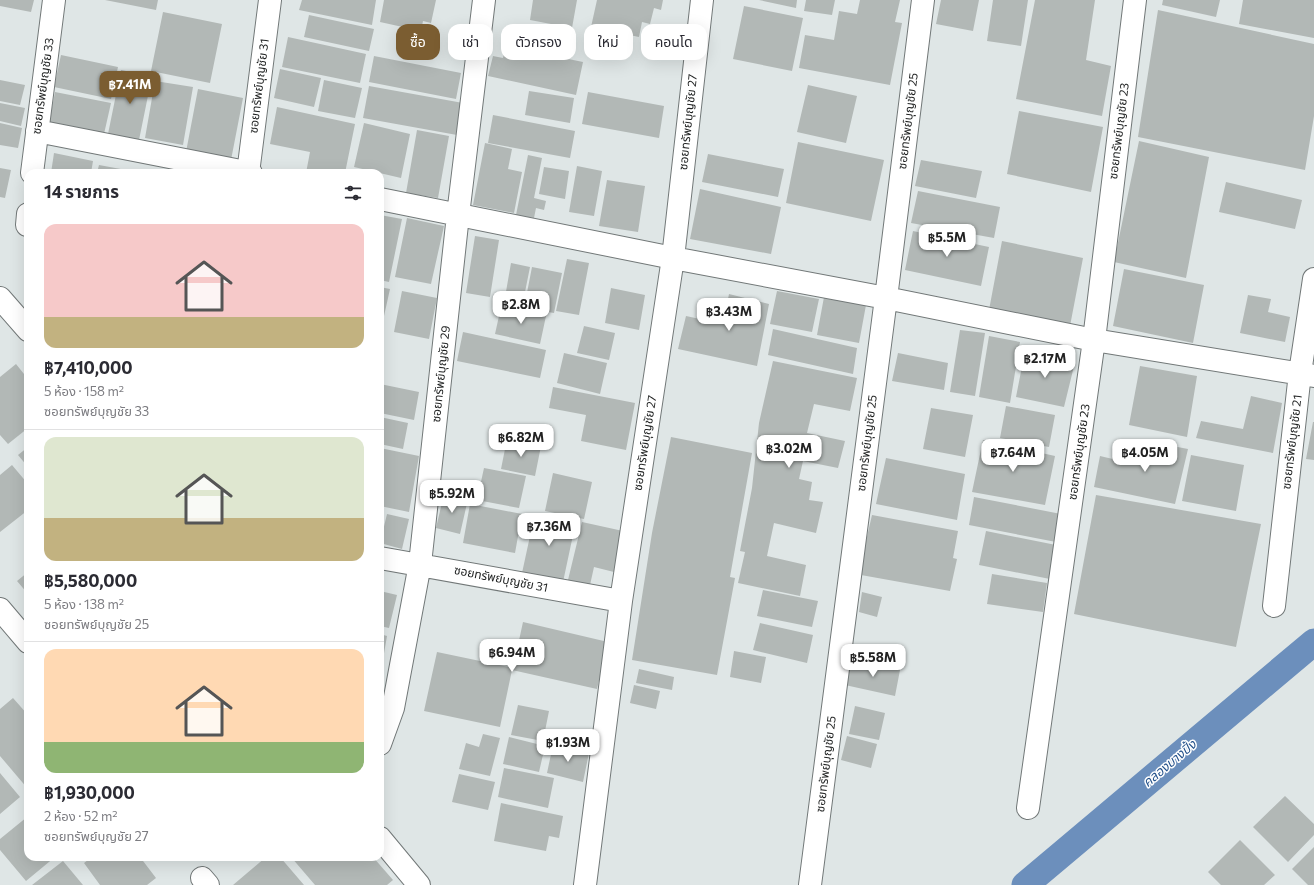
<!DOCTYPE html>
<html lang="th">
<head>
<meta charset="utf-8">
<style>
  :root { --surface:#fff; --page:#f2f2f3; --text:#2b2b33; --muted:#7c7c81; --line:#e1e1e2; --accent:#7b5d31 }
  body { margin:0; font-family:Commissioner,"Noto Sans Thai",sans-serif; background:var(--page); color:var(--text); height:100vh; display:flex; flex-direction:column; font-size:15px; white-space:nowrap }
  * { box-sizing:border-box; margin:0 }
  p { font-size:13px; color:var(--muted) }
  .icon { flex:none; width:22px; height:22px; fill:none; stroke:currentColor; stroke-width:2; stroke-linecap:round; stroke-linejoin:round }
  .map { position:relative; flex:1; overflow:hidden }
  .drawer { position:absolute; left:24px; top:169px; width:360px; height:692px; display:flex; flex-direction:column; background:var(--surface); border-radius:12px; box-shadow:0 4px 16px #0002 }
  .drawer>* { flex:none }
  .banner { position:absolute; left:396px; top:24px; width:380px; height:36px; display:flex; gap:8px }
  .price { position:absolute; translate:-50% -34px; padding:0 9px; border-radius:8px; background:#fff; color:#222; font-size:13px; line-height:26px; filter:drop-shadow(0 1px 2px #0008) }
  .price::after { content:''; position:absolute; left:50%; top:24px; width:12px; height:9px; margin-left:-6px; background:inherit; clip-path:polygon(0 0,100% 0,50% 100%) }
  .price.on { background:var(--accent); color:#fff }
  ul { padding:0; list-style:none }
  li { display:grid; align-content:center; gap:8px; height:212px; padding:0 20px }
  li+li { border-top:1px solid var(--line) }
  li span { display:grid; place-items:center; height:124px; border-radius:12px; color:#555 }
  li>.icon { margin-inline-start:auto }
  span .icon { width:72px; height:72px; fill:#fffc; stroke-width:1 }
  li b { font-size:17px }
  h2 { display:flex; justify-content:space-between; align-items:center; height:48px; padding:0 20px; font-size:17px }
  .chip { padding:0 14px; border-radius:12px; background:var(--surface); box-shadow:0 4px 16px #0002; font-size:14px; line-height:36px }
  .chip.on { background:var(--accent); color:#fff }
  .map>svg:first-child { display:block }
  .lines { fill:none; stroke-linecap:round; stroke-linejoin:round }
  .canal { stroke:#6c8fbc; stroke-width:27 }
  .building { fill:#b2b8b6 }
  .street-casing { stroke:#727878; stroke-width:24 }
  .street { stroke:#fff; stroke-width:22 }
  .labels { text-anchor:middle; stroke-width:3; stroke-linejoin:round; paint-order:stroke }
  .street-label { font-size:12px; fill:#1d1f1f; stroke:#fff }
  .water-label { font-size:13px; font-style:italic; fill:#22508a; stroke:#fff }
</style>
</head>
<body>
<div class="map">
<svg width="1314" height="885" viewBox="0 0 1314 885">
  <rect width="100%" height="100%" fill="#dfe6e6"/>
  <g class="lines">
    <path class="canal" d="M1025,885L1314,642"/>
  </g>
  <path class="building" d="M0,0H34L31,12L0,6Z
    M105,0H158L156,10Z
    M302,0H376L372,25L299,10Z
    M384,0H436L431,23L423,21L421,31L380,22Z
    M533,0H577L572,28L530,20Z
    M597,0H663L661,10L654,8L650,24L642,22L639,37L591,27Z
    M759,0H797L796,8Z
    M806,0H835L832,15L804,11Z
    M860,0H900L895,22L902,23L890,85L799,68L805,35L834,40L839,11L857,14Z
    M941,0H979L973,31L936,24Z
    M993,0H1028L1021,46L987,41Z
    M1035,0H1095L1086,60L1111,66L1102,116L1016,99Z
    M1163,0H1220L1216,17L1162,5Z
    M1243,0H1314V38L1239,24Z
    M744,6L803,18L792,71L733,59Z
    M1158,10L1314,44V116L1305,170L1138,137Z
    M163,12L222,24L210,83L151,71Z
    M309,15L374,29L369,51L304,37Z
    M534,27L549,30L544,54L583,62L576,95L488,76L493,56L503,58L507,39L531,44Z
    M288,37L366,54L360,83L282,67Z
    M61,55L118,67L111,99L54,87Z
    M374,56L461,73L456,99L369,82Z
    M280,69L321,78L314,107L274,98Z
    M121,70L152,76L139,140L108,134Z
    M0,80L25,85L20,105L0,101Z
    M324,80L362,88L355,118L318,111Z
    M155,81L193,87L183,145L145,138Z
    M808,85L857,96L846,143L797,132Z
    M369,86L463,103L457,135L363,118Z
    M198,89L243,98L231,160L186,152Z
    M529,91L574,98L570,123L525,115Z
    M55,92L111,103L104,134L49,123Z
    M588,92L664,106L659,138L582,124Z
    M0,103L25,108L21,126L0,121Z
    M277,107L355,124L345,173H306L310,152L270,144Z
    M1019,111L1103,127L1091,192L1007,174Z
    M493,115L575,131L570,158L488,143Z
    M0,123L22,128L18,148L0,145Z
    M364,123L410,134L401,178L354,167Z
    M417,130L449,136L438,198L406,193Z
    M1139,141L1209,157L1186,278L1114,262Z
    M798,142L884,160L871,221L786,203Z
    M485,143L512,149L508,169L522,172L514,213L473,205Z
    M54,153L93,161L91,173H51Z
    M708,154L784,169L778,197L702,182Z
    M528,155L542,158L534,198L546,201L544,210L536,208L534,218L516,215Z
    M921,160L982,171L976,198L915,186Z
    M99,165L137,172V173H97Z
    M577,166L602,171L594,216L569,212Z
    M544,167L569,171L565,199L539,194Z
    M0,168L11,170L5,198L0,197Z
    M607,180L645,186L638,232L599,226Z
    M1226,182L1302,200L1295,229L1219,212Z
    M700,189L781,207L771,254L690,239Z
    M918,191L1000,207L994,238L911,223Z
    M380,215L402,219L389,282L380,280Z
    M407,218L444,226L431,284L395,277Z
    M913,231L989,247L981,286L905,270Z
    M475,236L499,240L490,297L466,293Z
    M1002,241L1083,258L1070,326L989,310Z
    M567,259L589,263L579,315L556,311Z
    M511,263L530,267L522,307L504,303Z
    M532,267L562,273L554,313L524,308Z
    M1124,269L1204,285L1193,343L1113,326Z
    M380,287L390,289L384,316H380Z
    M611,288L645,295L639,330L605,323Z
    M402,291L437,298L429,339L394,332Z
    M777,291L819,299L812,332L770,324Z
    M729,294L769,304L757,366L678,349L686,316L723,324Z
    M1248,295L1271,299L1268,312L1290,317L1285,342L1240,333Z
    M824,297L866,305L859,343L817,335Z
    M501,307L546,316L540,344L495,334Z
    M584,326L615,333L609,360L577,353Z
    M773,329L857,348L853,374L768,355Z
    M960,330L985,333L975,396L950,392Z
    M463,332L546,350L540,378L457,361Z
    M989,336L1020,342L1010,403L979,397Z
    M1025,351L1075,362L1064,407L1016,397Z
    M564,353L607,363L600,394L557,383Z
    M898,353L948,363L944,390L892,381Z
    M773,361L857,378L850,411L814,404L807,433L845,441L838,468L803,461L799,479L812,482L809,500L823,502L816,533L774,523L767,556L806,565L800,596L738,583L745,552L740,551L752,488L759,423Z
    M16,364L28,379V428L8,444L0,435V377Z
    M1140,366L1197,376L1187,437L1129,425Z
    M380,384L419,392L414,420L380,413Z
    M553,387L635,403L626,450L581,441L586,415L549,408Z
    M1251,396L1282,403L1273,453L1196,438L1201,421L1243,429Z
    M1006,406L1055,415L1049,447L1000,438Z
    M931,408L973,415L965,457L923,449Z
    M380,417L408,423L403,449L380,444Z
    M1313,422H1314V460L1306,459Z
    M671,437L752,453L730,577L735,578L717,675L632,660L652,533Z
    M507,439L541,446L535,476L501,469Z
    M983,440L1055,456L1045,505L972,492Z
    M1142,440L1188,449L1175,504L1094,487L1100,456L1138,465Z
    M28,447V467L18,455Z
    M380,448L419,456L409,512L380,506Z
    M1191,455L1244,465L1236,511L1182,501Z
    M886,458L965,474L957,520L876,504Z
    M12,465L28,484V510L0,532V475Z
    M484,468L526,476L519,508L477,500Z
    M553,473L592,482L584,519L545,511Z
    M444,494L468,499L460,534L436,528Z
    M1096,495L1261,524L1236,647L1074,614Z
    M974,497L1061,514L1056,542L969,525Z
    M470,504L522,514L515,553L463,543Z
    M535,513L576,521L563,582L522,573Z
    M387,514L409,519L402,549L380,543Z
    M872,515L958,531L953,558L957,559L950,591L861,575L866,541Z
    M582,522L623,531L614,572L594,567L590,585L568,580Z
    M986,531L1056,545L1050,579L979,565Z
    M28,572V594L17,581Z
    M992,574L1047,583L1043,612L987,604Z
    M763,590L818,601L812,627L757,616Z
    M380,591L397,595L389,628L380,626Z
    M862,592L882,597L877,617L859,612Z
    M523,622L608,642L597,689L512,670L500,727L424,711L437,652L513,668Z
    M760,623L813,635L807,663L753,650Z
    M380,634L387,636L382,665L380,664Z
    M734,651L766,657L761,683L730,677Z
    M849,661L900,670L895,696L845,685Z
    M639,669L674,677L672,690L636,683Z
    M634,685L660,691L656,709L630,703Z
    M13,698L28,715V789L0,756V709Z
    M518,705L549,711L543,741L511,735Z
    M855,706L885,713L879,740L849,734Z
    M483,734L500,738L490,776L459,769L466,743L479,747Z
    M847,736L877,744L871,768L841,760Z
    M509,737L545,746L539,772L503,764Z
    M553,745L589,753L583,782L547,773Z
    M504,768L554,778L548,808L498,797Z
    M0,773L20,797L0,814Z
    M459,774L495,782L488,810L452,802Z
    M1285,796L1314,824V835L1288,862L1253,827Z
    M501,803L563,816L559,838L549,836L546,851L494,841Z
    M27,817L28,857H55L26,881L0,850V839Z
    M1240,840L1275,875L1264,885H1221L1208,872Z
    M1314,847V885H1308L1292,869Z
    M92,857H140L156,878L147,885H100L84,863Z
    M266,857H280L304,885H233Z
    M291,857H373L393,880L387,885H315Z
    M63,861L83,885H32Z"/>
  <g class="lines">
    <g class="street-casing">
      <path id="street" d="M37,131L251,173
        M32,173L54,0
        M248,173L270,0
        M380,199L673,258L886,298L1094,340L1314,376
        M27,225L28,214
        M0,298L28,330
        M380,558L621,601
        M1274,606L1300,373L1314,279
        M0,609L28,642
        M380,744L393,708L420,564L458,215L484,0
        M1028,808L1094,340L1135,0
        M380,838L419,885
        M202,878L208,885
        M585,885L621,601L673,258L702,0
        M810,885L886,298L923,0"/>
    </g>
    <use href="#street" class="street"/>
  </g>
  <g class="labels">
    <g class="street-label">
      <text transform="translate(43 86) rotate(-82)" y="4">ซอยทรัพย์บุญชัย 33</text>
      <text transform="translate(259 86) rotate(-83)" y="4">ซอยทรัพย์บุญชัย 31</text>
      <text transform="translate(908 121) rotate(-83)" y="4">ซอยทรัพย์บุญชัย 25</text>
      <text transform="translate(688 122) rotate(-84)" y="4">ซอยทรัพย์บุญชัย 27</text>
      <text transform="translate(1119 131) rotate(-83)" y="4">ซอยทรัพย์บุญชัย 23</text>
      <text transform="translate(441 374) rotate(-84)" y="4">ซอยทรัพย์บุญชัย 29</text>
      <text transform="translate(1292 442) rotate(-83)" y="4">ซอยทรัพย์บุญชัย 21</text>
      <text transform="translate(645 443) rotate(-81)" y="4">ซอยทรัพย์บุญชัย 27</text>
      <text transform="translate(867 443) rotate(-83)" y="4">ซอยทรัพย์บุญชัย 25</text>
      <text transform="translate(1079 452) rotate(-82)" y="4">ซอยทรัพย์บุญชัย 23</text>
      <text transform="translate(501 579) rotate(11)" y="4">ซอยทรัพย์บุญชัย 31</text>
      <text transform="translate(826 764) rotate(-83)" y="4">ซอยทรัพย์บุญชัย 25</text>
    </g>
    <g class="water-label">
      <text transform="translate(1169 763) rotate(-40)" y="5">คลองบางปิ้ง</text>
    </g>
  </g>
</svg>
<b class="price on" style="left:130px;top:105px">฿7.41M</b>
<b class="price" style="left:947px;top:258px">฿5.5M</b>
<b class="price" style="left:521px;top:325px">฿2.8M</b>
<b class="price" style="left:729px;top:332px">฿3.43M</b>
<b class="price" style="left:1045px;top:379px">฿2.17M</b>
<b class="price" style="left:521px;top:458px">฿6.82M</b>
<b class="price" style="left:789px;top:469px">฿3.02M</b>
<b class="price" style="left:1013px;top:473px">฿7.64M</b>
<b class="price" style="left:1145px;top:473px">฿4.05M</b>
<b class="price" style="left:452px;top:514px">฿5.92M</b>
<b class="price" style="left:549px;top:547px">฿7.36M</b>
<b class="price" style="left:512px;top:673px">฿6.94M</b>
<b class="price" style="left:873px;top:678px">฿5.58M</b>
<b class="price" style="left:568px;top:763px">฿1.93M</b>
<div class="banner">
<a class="chip on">ซื้อ</a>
<a class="chip">เช่า</a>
<a class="chip">ตัวกรอง</a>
<a class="chip">ใหม่</a>
<a class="chip">คอนโด</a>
</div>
<section class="drawer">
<h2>14 รายการ<svg class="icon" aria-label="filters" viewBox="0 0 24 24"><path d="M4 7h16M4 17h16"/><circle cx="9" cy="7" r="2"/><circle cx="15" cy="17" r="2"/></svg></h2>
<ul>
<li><span style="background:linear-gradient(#f6c9c9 75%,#c2b280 0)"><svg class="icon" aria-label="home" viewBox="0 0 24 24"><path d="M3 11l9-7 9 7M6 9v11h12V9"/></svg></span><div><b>฿7,410,000</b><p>5 ห้อง · 158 m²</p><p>ซอยทรัพย์บุญชัย 33</p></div></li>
<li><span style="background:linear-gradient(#dfe7d0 65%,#c2b280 0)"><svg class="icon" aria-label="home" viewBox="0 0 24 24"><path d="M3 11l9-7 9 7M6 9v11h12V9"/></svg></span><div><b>฿5,580,000</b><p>5 ห้อง · 138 m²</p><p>ซอยทรัพย์บุญชัย 25</p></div></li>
<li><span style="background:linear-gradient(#ffd9b3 75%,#8fb573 0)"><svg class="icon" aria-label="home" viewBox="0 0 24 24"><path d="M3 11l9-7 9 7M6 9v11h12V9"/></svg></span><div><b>฿1,930,000</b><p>2 ห้อง · 52 m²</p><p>ซอยทรัพย์บุญชัย 27</p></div></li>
</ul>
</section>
</div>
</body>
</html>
